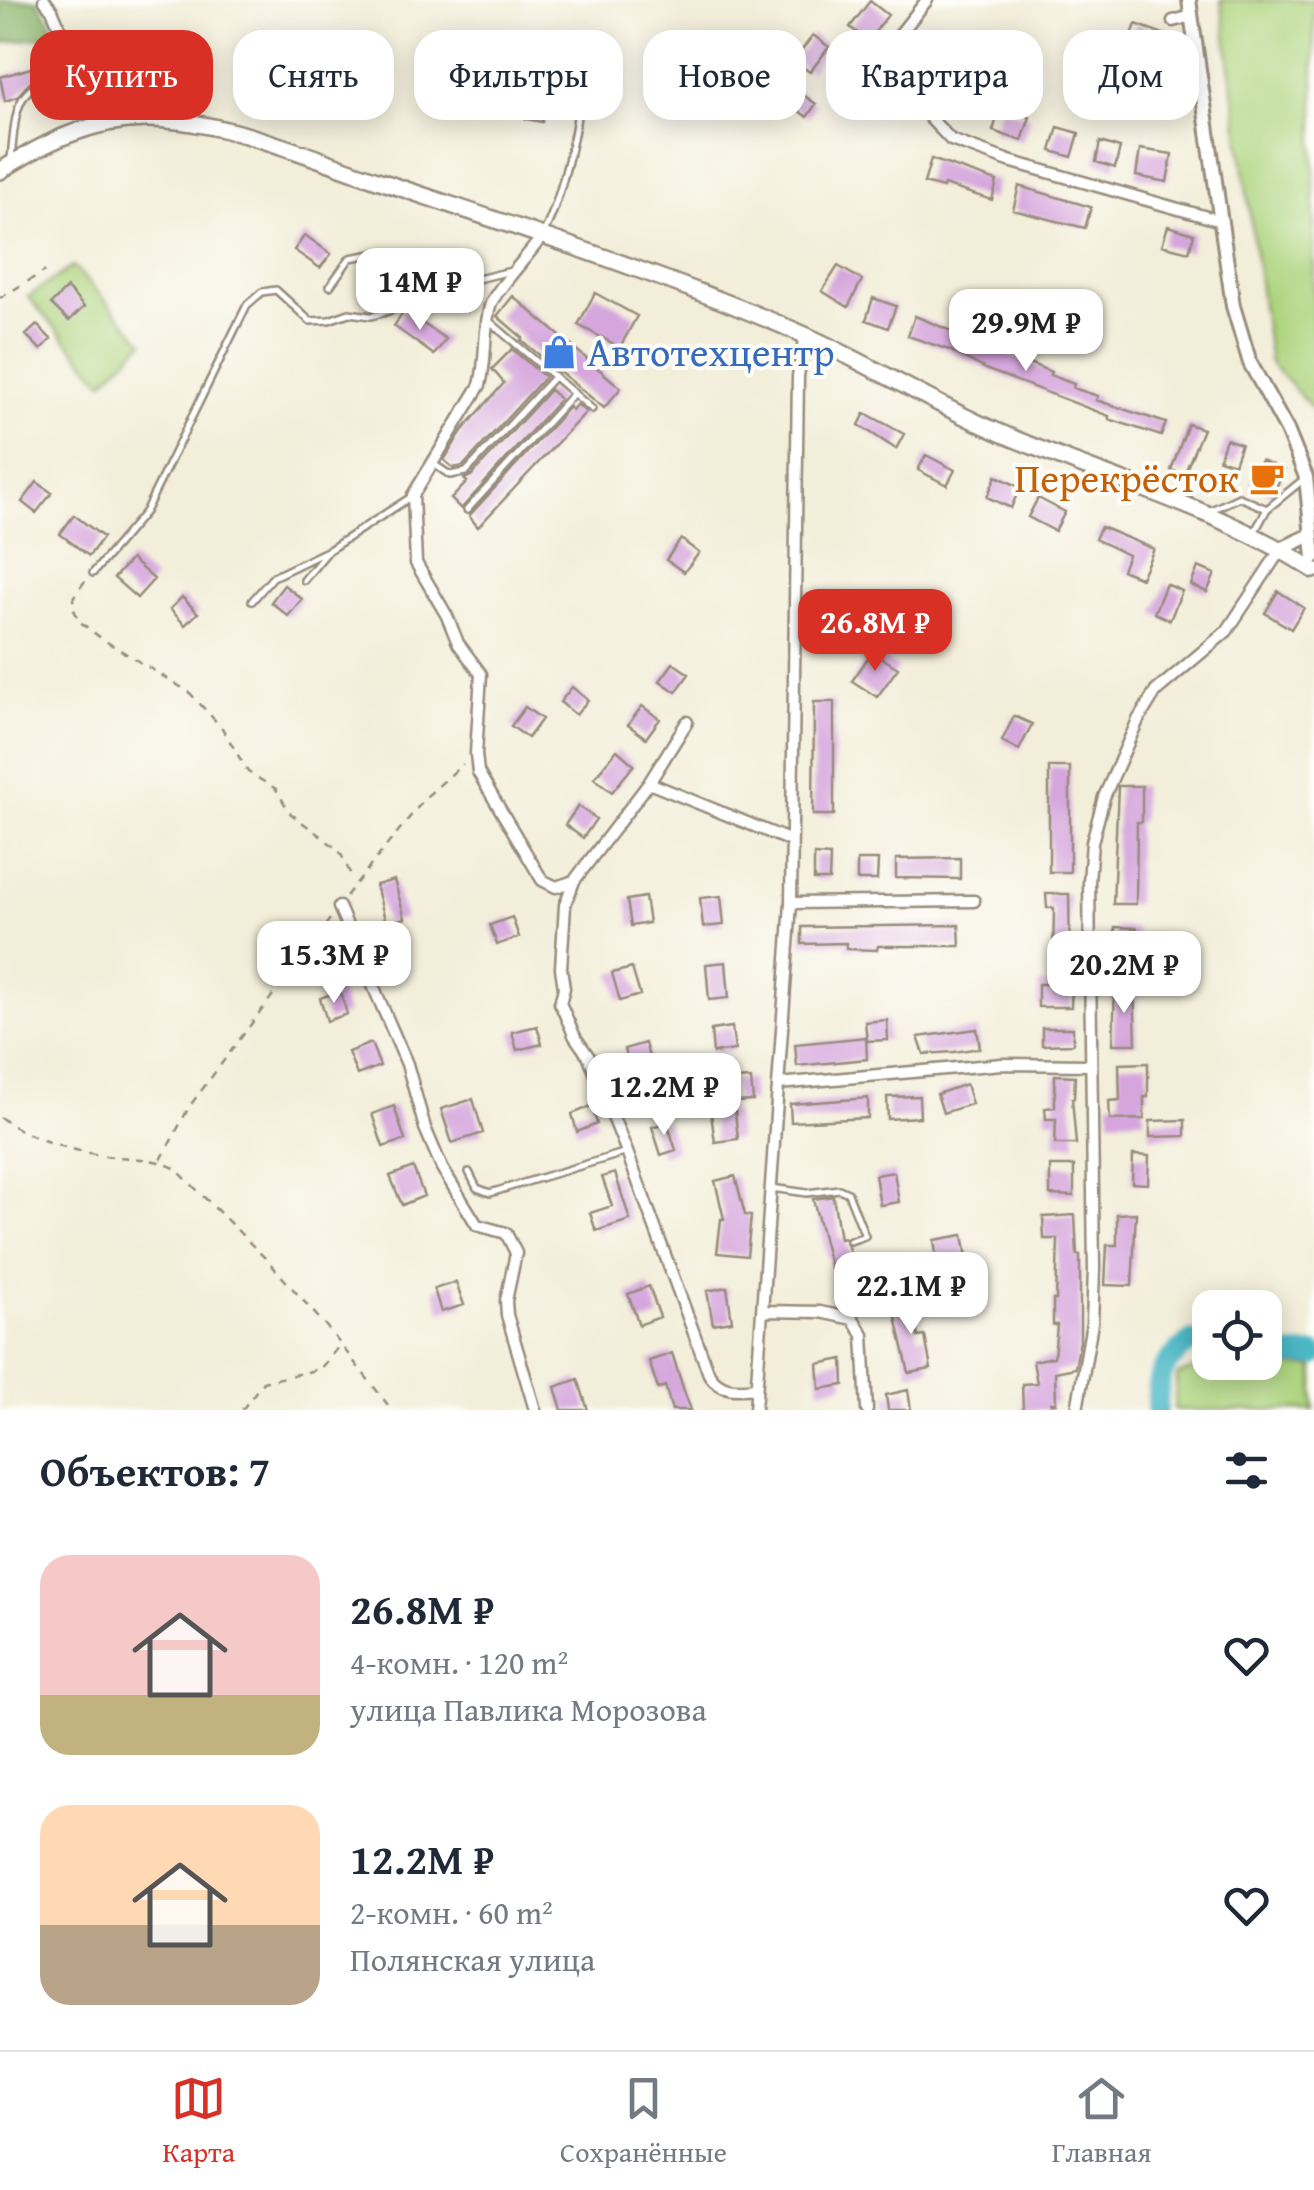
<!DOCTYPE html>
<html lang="ru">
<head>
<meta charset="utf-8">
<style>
  :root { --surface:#fff; --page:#f2f2f3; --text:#1f2937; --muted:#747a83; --line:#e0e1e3; --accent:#d93025 }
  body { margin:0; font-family:"Gentium Book Plus",serif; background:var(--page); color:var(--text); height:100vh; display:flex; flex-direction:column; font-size:38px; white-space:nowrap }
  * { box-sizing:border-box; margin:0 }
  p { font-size:32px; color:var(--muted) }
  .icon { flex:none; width:55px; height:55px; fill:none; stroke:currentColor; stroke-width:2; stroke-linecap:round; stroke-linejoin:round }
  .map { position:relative; height:1410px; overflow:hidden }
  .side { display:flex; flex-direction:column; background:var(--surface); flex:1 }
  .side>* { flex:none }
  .guide { position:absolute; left:30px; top:30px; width:1255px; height:90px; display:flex; gap:20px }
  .tools { position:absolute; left:1192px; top:1290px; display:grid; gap:20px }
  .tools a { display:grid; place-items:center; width:90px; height:90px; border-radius:20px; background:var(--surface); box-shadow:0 5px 25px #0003; font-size:50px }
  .price { position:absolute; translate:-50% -85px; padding:0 22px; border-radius:20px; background:#fff; color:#222; font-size:32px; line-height:65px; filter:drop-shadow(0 2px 5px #0008) }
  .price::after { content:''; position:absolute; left:50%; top:60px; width:30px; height:22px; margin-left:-15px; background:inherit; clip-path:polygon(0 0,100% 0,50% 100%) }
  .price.selected { background:var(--accent); color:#fff }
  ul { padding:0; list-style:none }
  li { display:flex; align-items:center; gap:30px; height:250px; padding:0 40px }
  li span { display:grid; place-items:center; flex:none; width:280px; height:200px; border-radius:30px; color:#555 }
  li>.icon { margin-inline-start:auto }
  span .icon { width:120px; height:120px; fill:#fffc; stroke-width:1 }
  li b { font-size:42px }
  h2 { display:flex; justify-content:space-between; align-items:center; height:120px; padding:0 40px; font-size:42px }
  .chip { padding:0 35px; border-radius:30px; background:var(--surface); box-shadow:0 5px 25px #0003; font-size:35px; line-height:90px }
  .chip.selected { background:var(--accent); color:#fff }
  .menu { display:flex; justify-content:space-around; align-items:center; height:140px; border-top:2px solid var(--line); background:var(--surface); font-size:28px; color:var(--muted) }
  .menu a { display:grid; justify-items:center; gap:5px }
  .menu .selected { color:var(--accent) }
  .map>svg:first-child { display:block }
  .green { fill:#add47e; stroke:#747f4e; stroke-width:2.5 }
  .forest { fill:#8ab66d; stroke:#627046; stroke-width:2.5 }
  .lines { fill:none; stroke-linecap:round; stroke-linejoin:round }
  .river { stroke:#4bb8c6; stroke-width:22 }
  .building { fill:#d5a5dd }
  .service-casing { stroke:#978c7c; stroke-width:10 }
  .minor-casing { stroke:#978c7c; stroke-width:15 }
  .tertiary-casing { stroke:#978c7c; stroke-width:18 }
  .secondary-casing { stroke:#978c7c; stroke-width:20 }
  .path { stroke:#978c7c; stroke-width:2.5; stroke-dasharray:8 8; stroke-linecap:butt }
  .service { stroke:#fff; stroke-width:5 }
  .minor { stroke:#fff; stroke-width:10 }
  .tertiary { stroke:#fff; stroke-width:12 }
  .secondary { stroke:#fff; stroke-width:15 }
  .labels { text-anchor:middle; stroke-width:8; stroke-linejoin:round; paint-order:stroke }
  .shop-label { font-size:40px; fill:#366cbe; stroke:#fdfcf7; text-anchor:start }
  .food-label { font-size:40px; fill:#c56008; stroke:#fdfcf7; text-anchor:end }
</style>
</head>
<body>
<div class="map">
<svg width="1314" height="1410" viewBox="0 0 1314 1410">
  <rect width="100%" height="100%" fill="#fdfcf7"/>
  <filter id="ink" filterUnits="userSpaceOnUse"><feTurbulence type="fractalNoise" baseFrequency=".01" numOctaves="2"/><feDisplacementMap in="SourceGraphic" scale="20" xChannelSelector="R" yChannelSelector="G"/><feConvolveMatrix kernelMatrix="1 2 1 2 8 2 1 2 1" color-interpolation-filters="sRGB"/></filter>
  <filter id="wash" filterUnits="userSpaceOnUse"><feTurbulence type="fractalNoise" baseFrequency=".0048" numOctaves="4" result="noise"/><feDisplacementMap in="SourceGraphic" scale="40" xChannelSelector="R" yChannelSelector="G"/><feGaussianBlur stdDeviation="2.25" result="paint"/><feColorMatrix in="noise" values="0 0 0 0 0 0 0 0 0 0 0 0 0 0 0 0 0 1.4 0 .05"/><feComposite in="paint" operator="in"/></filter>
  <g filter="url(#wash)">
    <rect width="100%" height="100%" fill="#f3eed9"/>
    <path class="green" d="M1221,0H1314V410L1270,363Z
      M73,266L144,342L103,382L28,297Z
      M1210,1363L1314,1367V1410H1174L1177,1375Z"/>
    <path class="forest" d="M0,0H37L55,28L54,36L0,43Z"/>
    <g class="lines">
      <path class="river" d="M1265,1355H1314
        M1157,1410C1158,1373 1162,1363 1192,1341L1210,1344"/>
    </g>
    <g id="blocks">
      <path class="building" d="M870,1L888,15L868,41L850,27Z
        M1136,24L1174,38L1165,60L1128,46Z
        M813,35L829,47L810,72L794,61Z
        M44,64L48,76L29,83L17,97L5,101L0,77Z
        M506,74L556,85L551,115L543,114L542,122L526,119L528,112L500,98Z
        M795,89L816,104L807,117L786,101Z
        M1000,107L1030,117L1022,141L993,131Z
        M1058,127L1079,133L1072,157L1051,151Z
        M1100,142L1120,148L1115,168L1096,162Z
        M1140,149L1172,154L1167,182L1136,176Z
        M931,159L997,181L992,200L944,185L943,188L924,183Z
        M1019,186L1091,207L1085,228L1013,210Z
        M1168,226L1194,234L1189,252L1162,245Z
        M305,235L331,254L320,268L294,250Z
        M838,266L862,280L848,307L822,291Z
        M67,288L84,307L69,321L51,304Z
        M595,293L637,316L620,347L578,325Z
        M513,296L621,388L604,408L521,340L523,338L497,316Z
        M873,298L896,306L888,328L866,320Z
        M404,311L446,339L434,355L394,326Z
        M915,316L1051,372L1050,375L1074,384L1073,388L1098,396L1096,400L1166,423L1161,436L1109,419V416L988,370L949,350L908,336Z
        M37,325L51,339L41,350L26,335Z
        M512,349L545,377L463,466L453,468L444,460L462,431L504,383L492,369Z
        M550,390L560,399L461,509L451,499L467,482L464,479L471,476Z
        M577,404L586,412L478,527L469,516L569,407L572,410Z
        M865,413L904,434L896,449L859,425Z
        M1188,424L1203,429L1184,475L1171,470Z
        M1226,439L1241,444L1234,464L1219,459Z
        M926,455L955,470L947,485L918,470Z
        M1261,460L1284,470L1273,495L1250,486Z
        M996,476L1020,487L1011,508L987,497Z
        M37,482L52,493L36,513L22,502Z
        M1038,498L1065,512L1055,531L1028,517Z
        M74,515L103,537L89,556L60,534Z
        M1101,527L1154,549L1141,578L1122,570L1128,555L1095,539Z
        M681,539L699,553L684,572L666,560Z
        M131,559L154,579L137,598L114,578Z
        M1198,567L1215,574L1207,592L1191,585Z
        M1166,584L1182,591L1170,620L1154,613Z
        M284,585L302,599L288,616L271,602Z
        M1278,591L1304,608L1291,629L1265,613Z
        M828,592L863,611L852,629L819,607Z
        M182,597L198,613L185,625L170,609Z
        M872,652L898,668L877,697L852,681Z
        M673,663L689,674L676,692L660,681Z
        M572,687L588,700L576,715L560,702Z
        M814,702H834V815H813Z
        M642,706L660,719L646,738L628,725Z
        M525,707L542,719L528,738L511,726Z
        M1014,716L1032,724L1019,750L1002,741Z
        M617,750L634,765L612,792L594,778Z
        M1049,767H1070V872H1049Z
        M1118,786H1142V822H1137L1136,904H1113Z
        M578,806L596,819L583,838L565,825Z
        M814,855L830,856L829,880H814Z
        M960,858V879L896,878V859Z
        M857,860H878L877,880H857Z
        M394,880L405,918L386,923L376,885Z
        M1046,894H1069L1070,962L1053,963L1054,908H1047Z
        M721,896L724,925L703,927L700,898Z
        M645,897L649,923L631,926L627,900Z
        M512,917L519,937L497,945L490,925Z
        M959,925L960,946H878L877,950L846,949V943L802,944V927Z
        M1115,927L1137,928L1136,958L1114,957Z
        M726,962L729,998L709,1000L706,964Z
        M632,968L640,995L620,1001L612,973Z
        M1038,984H1072L1071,1007H1038Z
        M1115,985L1134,986L1136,1044H1113Z
        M340,991L347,1014L327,1021L320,998Z
        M887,1020L888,1040L867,1041L865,1022Z
        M537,1026L542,1044L517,1050L512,1032Z
        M732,1027L735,1050L713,1053L711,1030Z
        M1042,1028H1073V1044L1042,1045Z
        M977,1029L980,1048L954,1052L924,1054L918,1037Z
        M866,1037L867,1059L797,1066L795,1044Z
        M371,1043L380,1066L357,1075L348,1052Z
        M645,1043L655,1077L635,1083L624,1049Z
        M1148,1063V1097H1144V1119L1110,1120L1109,1101L1120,1100L1119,1064Z
        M1055,1075L1075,1076L1074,1098H1072L1076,1144H1055L1056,1119H1046L1045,1108L1055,1107Z
        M751,1079L753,1101L736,1102L734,1080Z
        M966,1084L972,1104L943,1113L937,1094Z
        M919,1096L920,1117L888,1119L887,1097Z
        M868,1098V1118L791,1122L790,1104Z
        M473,1099L483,1133L452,1143L441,1109Z
        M394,1106L405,1140L383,1147L372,1114Z
        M592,1106L597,1124L577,1132L572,1114Z
        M735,1112L738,1139L715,1142L711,1114Z
        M1185,1120V1136L1150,1137V1121Z
        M667,1122L676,1150L661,1155L652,1127Z
        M1133,1155L1149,1156L1148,1184L1132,1183Z
        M1050,1166H1074V1196L1050,1195Z
        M413,1167L424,1196L402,1205L390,1176Z
        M894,1172L899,1202L880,1205L875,1175Z
        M615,1173L630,1220L596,1231L590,1213L612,1206L602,1177Z
        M735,1176L745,1215L751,1216L747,1256L717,1253L721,1219H724L715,1181Z
        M833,1196L840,1239L845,1238L854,1264L831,1269L813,1199Z
        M1136,1213L1132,1286L1105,1285L1107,1245H1117V1214Z
        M1075,1215L1077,1255H1080V1341L1075,1368L1055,1372L1056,1403H1051V1410H1023L1022,1384L1037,1383L1033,1361L1054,1357L1057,1325H1053V1300H1056L1058,1239H1044L1043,1217Z
        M963,1235L967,1257L937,1262L934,1240Z
        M456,1282L464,1305L441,1312L434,1289Z
        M649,1286L660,1317L639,1325L628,1294Z
        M727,1287L732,1321L713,1324L707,1291Z
        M911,1297L918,1337L925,1336L931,1369L909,1373L892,1300Z
        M672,1353L684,1391L691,1410H672L665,1386L658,1389L649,1361Z
        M843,1359L844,1385L820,1389L818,1364Z
        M578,1379L588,1410H562L555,1387Z
        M908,1390L911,1410H888L886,1395Z"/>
    </g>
  </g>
  <g filter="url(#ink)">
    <use href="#blocks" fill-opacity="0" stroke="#978c7c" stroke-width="2.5"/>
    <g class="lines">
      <g class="service-casing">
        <path id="service" d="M542,65L570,73C575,78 577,79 578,86C583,113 558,210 543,233
          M11,159C16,106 16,72 81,84
          M330,286L350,258L378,253L414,258L461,283
          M489,321L592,409
          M432,463L450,475L466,472L555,376
          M467,510L574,393
          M1211,510L1239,497L1267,509L1304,479
          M1254,533L1267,509
          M93,573L145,512L247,305L262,292L276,290L310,321L329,320L349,313L371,316L383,313L461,283L511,271
          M304,580L328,551
          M252,601L273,577L329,550L411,497
          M469,1172L477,1188L490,1193L627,1152
          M771,1188L807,1193L839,1189L848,1193L865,1236L850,1241"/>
      </g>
      <g class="minor-casing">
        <path id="minor" d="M44,0L52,10L85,85L95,98L142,117
          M927,0L900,34L916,65L930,118L951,140L1009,161L1221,221
          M1173,21L1192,16
          M542,236C531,253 493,293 490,306C483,331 487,359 480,385L413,495L416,563L447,616L458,643L481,674L476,754L478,772L542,880L556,887L574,881
          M687,722L649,783L574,881L565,905L561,968L564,988L560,1003L575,1037L589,1057L627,1152L709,1374C721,1392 737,1390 756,1388
          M649,783L791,841
          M791,903L974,901
          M339,907L407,1064L425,1128L442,1168L477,1225L506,1233L516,1253L506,1301L507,1315L535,1410
          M778,1084L1002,1064L1089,1065
          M764,1311L820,1312L853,1319L863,1335L867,1410
          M755,1410L791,903L798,376L805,335
          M1077,1410L1092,1323L1094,1270L1089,882L1092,842L1104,797L1138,720L1156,691L1227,631L1281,549"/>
      </g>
      <g class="tertiary-casing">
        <path id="tertiary" d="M1189,0L1233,306L1250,363L1287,430L1306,477L1314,557
          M1281,549L1311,535"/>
      </g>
      <g class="secondary-casing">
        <path id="secondary" d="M0,171C45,142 92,119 147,119C226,120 307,156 380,181C521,229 664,274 800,333C867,362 929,402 996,431C1105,479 1213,505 1314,570"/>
      </g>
      <path class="path" d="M0,298L45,271
        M85,581L74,596L72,605L79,621L102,639L189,692L222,728L248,772L276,789L290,813L339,850L353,879
        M346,896L426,797L463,764
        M0,1117C27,1138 72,1151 106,1156C131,1159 155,1157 176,1169L268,1261L326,1326L392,1410
        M161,1160L189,1107L330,919
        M242,1410L263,1382L320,1369L339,1346"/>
      <use href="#service" class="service"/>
      <use href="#minor" class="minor"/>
      <use href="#tertiary" class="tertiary"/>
      <use href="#secondary" class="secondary"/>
    </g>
  </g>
  <defs>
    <g id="shop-bare" transform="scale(2.7)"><path d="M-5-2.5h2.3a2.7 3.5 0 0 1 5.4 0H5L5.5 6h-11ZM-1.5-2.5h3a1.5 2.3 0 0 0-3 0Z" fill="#3f7fe0" stroke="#fdfcf7" stroke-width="2.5" paint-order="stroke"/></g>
    <g id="cafe-bare" transform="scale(2.7)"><path d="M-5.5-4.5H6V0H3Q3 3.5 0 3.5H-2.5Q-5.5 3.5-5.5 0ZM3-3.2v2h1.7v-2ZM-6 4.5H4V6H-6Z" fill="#e8710a" stroke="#fdfcf7" stroke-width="2.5" paint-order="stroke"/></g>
  </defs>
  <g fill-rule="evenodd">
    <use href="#shop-bare" x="559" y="352"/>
    <use href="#cafe-bare" x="1267" y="478"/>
  </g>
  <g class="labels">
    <g class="shop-label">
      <text x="587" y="366">Автотехцентр</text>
    </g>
    <g class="food-label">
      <text x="1239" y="492">Перекрёсток</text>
    </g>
  </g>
</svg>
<div class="tools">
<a><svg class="icon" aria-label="locate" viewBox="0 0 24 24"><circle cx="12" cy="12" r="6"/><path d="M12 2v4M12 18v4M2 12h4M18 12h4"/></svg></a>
</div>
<b class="price" style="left:420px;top:333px">14M ₽</b>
<b class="price" style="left:1026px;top:374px">29.9M ₽</b>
<b class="price selected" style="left:875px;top:674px">26.8M ₽</b>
<b class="price" style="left:334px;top:1006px">15.3M ₽</b>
<b class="price" style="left:1124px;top:1016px">20.2M ₽</b>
<b class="price" style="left:664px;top:1138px">12.2M ₽</b>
<b class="price" style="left:911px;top:1337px">22.1M ₽</b>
<div class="guide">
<a class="chip selected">Купить</a>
<a class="chip">Снять</a>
<a class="chip">Фильтры</a>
<a class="chip">Новое</a>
<a class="chip">Квартира</a>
<a class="chip">Дом</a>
</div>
</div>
<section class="side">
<h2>Объектов: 7<svg class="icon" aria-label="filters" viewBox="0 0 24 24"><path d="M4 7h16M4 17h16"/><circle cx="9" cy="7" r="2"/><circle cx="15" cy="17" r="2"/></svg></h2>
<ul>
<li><span style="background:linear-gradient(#f6c9c9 70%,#c2b280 0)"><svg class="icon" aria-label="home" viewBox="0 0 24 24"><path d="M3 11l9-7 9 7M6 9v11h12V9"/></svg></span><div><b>26.8M ₽</b><p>4-комн. · 120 m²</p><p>улица Павлика Морозова</p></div><svg class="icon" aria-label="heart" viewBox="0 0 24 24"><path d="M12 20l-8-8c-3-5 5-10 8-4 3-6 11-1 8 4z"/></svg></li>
<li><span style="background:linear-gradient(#ffd9b3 60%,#b9a48a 0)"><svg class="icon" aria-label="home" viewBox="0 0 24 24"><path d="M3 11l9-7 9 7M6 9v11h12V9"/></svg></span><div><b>12.2M ₽</b><p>2-комн. · 60 m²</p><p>Полянская улица</p></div><svg class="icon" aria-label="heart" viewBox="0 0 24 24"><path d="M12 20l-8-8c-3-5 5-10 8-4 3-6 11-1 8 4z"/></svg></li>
</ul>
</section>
<nav class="menu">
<a class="selected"><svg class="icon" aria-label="map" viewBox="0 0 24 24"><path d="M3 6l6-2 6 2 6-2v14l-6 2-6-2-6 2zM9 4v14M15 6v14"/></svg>Карта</a>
<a><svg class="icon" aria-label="saved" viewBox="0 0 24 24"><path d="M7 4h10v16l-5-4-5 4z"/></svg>Сохранённые</a>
<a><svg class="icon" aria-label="home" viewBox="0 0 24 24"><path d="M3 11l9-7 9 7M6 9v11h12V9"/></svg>Главная</a>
</nav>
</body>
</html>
